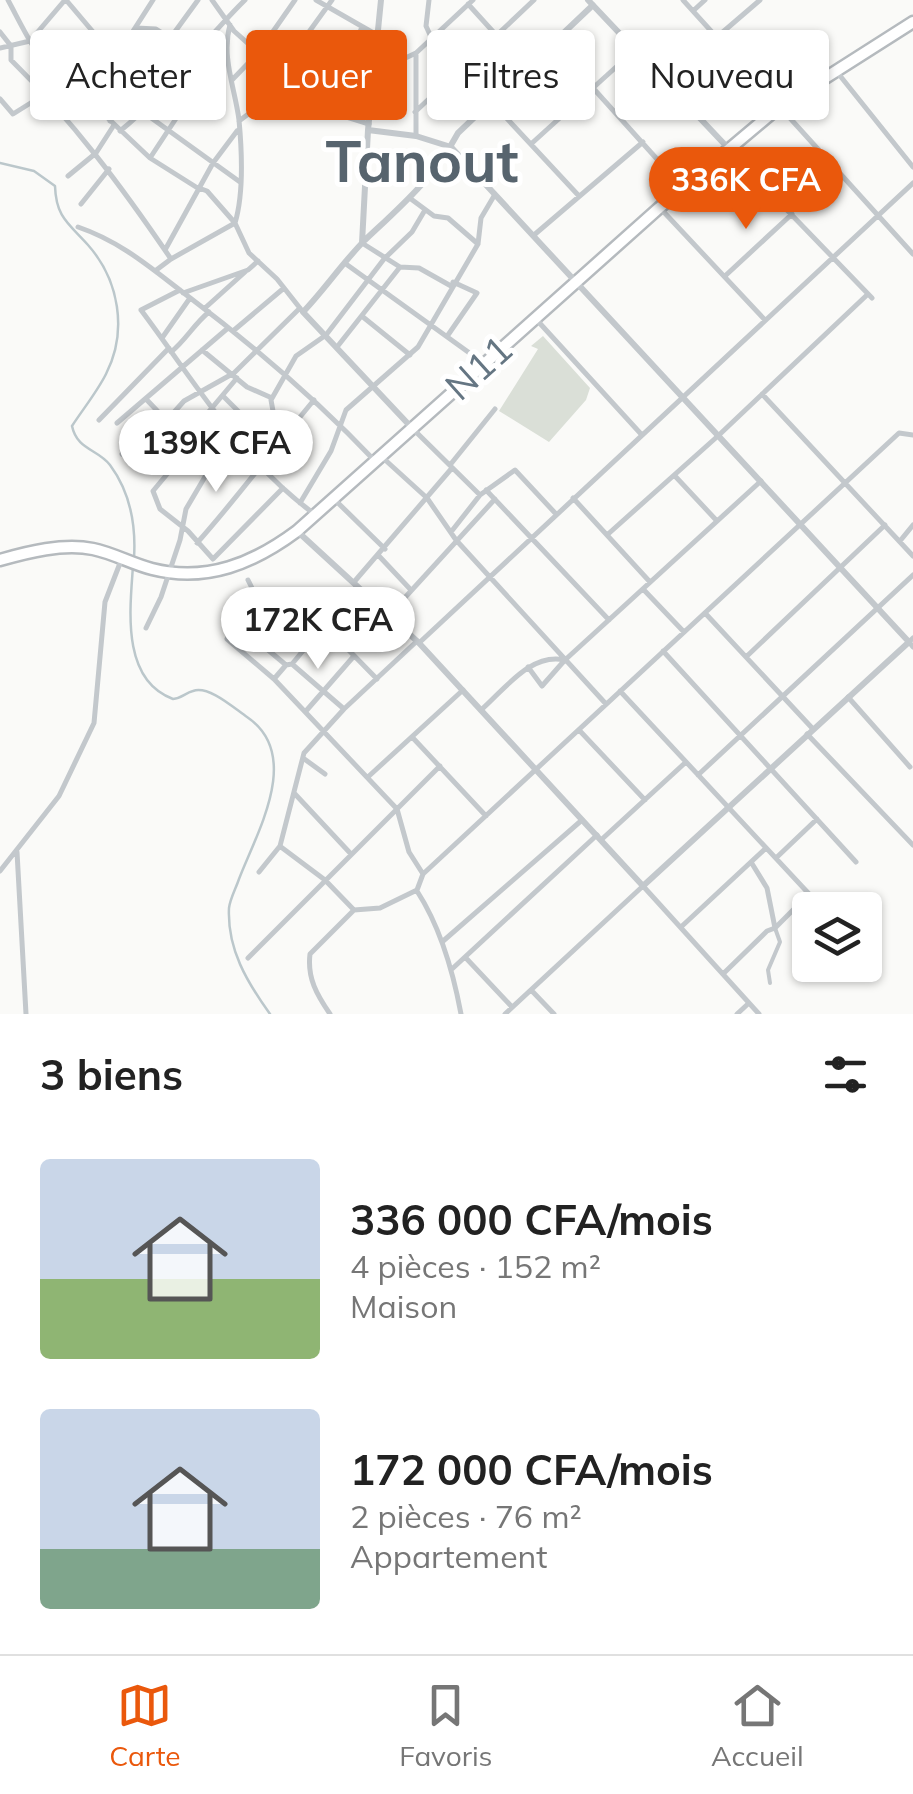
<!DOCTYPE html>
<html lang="fr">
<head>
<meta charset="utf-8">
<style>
  :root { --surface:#fff; --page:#f6f6f6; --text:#222; --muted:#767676; --line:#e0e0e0; --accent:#ea580c }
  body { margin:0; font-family:Mulish,sans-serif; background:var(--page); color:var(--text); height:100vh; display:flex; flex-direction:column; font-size:38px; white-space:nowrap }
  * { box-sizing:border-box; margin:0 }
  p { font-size:32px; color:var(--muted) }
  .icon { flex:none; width:55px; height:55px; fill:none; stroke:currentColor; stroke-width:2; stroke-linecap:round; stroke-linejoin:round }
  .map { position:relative; height:1014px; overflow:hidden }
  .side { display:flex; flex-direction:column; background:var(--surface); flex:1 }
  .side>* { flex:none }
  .hud { position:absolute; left:30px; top:30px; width:855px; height:90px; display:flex; gap:20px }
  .controls { position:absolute; left:792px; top:892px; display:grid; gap:20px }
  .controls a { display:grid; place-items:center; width:90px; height:90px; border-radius:10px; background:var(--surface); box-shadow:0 2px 8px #0004; font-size:50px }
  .price { position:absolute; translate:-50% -85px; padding:0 22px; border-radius:35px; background:#fff; color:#222; font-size:32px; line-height:65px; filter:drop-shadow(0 2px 5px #0008) }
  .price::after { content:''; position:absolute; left:50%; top:60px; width:30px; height:22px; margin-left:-15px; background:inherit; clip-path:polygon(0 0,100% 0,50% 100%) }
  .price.on { background:var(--accent); color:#fff }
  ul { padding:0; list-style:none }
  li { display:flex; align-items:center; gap:30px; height:250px; padding:0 40px }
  li span { display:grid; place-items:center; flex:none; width:280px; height:200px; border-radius:10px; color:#555 }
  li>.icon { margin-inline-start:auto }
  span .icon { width:120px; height:120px; fill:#fffc; stroke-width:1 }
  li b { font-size:42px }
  h2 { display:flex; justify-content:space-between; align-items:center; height:120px; padding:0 40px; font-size:42px }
  .pill { padding:0 35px; border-radius:10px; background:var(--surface); box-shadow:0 2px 8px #0004; font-size:35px; line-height:90px }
  .pill.on { background:var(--accent); color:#fff }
  .menu { display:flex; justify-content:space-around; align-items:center; height:140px; border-top:2px solid var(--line); background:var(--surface); font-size:28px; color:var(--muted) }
  .menu a { display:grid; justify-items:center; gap:5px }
  .menu .on { color:var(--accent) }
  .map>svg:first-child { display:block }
  .green { fill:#dadfd7 }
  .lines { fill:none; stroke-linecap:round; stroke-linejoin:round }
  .stream { stroke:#bbc7cb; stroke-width:2.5 }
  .primary-casing { stroke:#b5babe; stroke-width:15 }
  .pedestrian { stroke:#c3c8cc; stroke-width:4 }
  .minor { stroke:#c3c8cc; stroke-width:5 }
  .tertiary { stroke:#c3c8cc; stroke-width:6 }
  .primary { stroke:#fff; stroke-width:10 }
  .labels { text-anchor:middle; stroke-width:10; stroke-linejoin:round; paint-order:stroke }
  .street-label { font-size:38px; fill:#657683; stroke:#fff }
  .town-label { font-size:58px; font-weight:bold; fill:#57646e; stroke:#fff }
</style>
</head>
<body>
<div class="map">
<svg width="913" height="1014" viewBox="0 0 913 1014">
  <rect width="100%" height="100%" fill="#fafaf8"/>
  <path class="green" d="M543,336L590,388L586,400L549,442L499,411L538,349L531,346Z"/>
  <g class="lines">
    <path class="stream" d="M0,163L34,171L55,186C56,217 68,223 88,245C119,280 128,331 106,374C97,392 83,409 72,426C77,450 98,449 110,465C130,492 136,526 134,558
      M133,566C130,609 121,680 173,699C182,698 185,693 193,691C209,685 235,709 247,717C303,755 257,832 239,879C236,888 230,899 229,908C227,949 247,982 270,1014"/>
    <g class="primary-casing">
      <path id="primary" d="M0,560C28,552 63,543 93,549C113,553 132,564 152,569C207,583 254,563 297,531L659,208L778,108L913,22"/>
    </g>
    <path class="pedestrian" d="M770,983L768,970L780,942L775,928"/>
    <path class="minor" d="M66,0L116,59L140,80
      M212,0L234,31L321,109L369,124
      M316,0L377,35
      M429,0L426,26L431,37L579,196
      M683,0L913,254
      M468,4L526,68
      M693,11L705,0
      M230,25C221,57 235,88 239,120C242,152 244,193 235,223L249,253L277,279L303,312
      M362,27L353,49L347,81L371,100
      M136,28L156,29L170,38
      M0,32L11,46V60C73,121 122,187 171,259L235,223L207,191L196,187L150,158L94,105L87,104C78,92 67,87 56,76C35,55 22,26 8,0
      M717,37L760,0
      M0,48L30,41L65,0
      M376,60L399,61L416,53
      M280,72L332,0
      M837,72L913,167
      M662,75L711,31
      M232,80L258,53L295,0
      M593,88L683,188
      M0,99L13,114L45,94
      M87,103L153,0
      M143,112L240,182
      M415,112L534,0
      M110,121L198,0
      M239,121L251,112L283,75
      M120,131C167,93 202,42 245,0
      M416,136V53L473,0
      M531,144L636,49
      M729,150L872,298
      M150,158L204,76L227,55
      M68,176L96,153L114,125
      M411,199L434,216L448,218L478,244
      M81,204L109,169
      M661,209L765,320
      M78,227C122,242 152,269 189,297C255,347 318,401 375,461
      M534,235L643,142
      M362,243L400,267L419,268L451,286
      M165,250L213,163L237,131
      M346,264L482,362
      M155,271L171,259
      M725,276L792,214
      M180,290L141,310C195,382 239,458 313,513
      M183,293L248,270L258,261
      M205,308L245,272
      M363,317L410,355
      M535,318L641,434
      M233,331L284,288
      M448,335L477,293L453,282
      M162,338L190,298
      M337,347L400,267
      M202,350L247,387L272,398
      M171,352C186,340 194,324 209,312
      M762,394L913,556
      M224,397L257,430
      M146,399L185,440L219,453
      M99,420L169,348
      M117,423L228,328
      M412,428L480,495
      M185,440L237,378
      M193,443L153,491L160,509L188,531L213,559L283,488
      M240,444L259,430L273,411L271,400L296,356L326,335L384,259L412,232L425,210
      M122,454L159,429L184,401L234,373L300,308
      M383,458L427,498L456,540L606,704
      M450,465L495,409
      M675,476L717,521
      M486,490L609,620
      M573,498L650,582
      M334,499L385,549
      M300,503L331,451L346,410L418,347L478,244L481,218L494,196
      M451,532L480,495L515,470L556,514
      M607,535L719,435L868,294
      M900,541L913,525
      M197,543C238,497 274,448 314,400
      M379,556L411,590
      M248,580L253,590L227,639L274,679L397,809L409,852L423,874L899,433L913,435
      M354,582L452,468
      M643,589L684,632
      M254,590C281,585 301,612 320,630
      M705,613L813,729
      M389,615L495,499
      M236,623L286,665
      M324,625L377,679
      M146,628L161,597L180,540L186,509L219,453L235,439
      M913,638L909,642L913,647
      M419,643L913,183
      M663,651L856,862
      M746,657L885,525
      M292,664L344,709
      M528,667L542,686L564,661
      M274,679L286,665L292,664L357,586
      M620,691L824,910
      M848,697L910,767
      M481,710C505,689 531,652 565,660L761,481
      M306,711L354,656
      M579,730L645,800
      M807,734L913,845
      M413,738L486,816
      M303,758L325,774
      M698,775L913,575
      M369,776L463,690
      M295,794L351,854
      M601,840L686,762
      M281,847L325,880L354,910L380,908L417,890L423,874
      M17,852L26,1014
      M776,858L817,819
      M751,862L767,888L775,928L809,894
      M0,871L59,796L94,723L105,602L122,558
      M259,872L280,846L304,753L344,709L417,641
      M417,891C441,928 453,971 461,1014
      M681,927L766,848
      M442,942L582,820
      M465,957L512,1007
      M248,958L440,766
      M452,969L597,835
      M724,973L767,931L775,928
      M532,991L554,1014
      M330,1014C317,995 307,978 310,954L354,910
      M505,1014L643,886L759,1014
      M737,1014L749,1003"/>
    <path class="tertiary" d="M588,0L729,149
      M362,243L368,130L381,0
      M412,428L303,312C325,289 343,262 365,240C401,206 434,178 458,133L593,5
      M297,531L419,643L643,886L909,642L451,147L416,136L368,130"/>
    <use href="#primary" class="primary"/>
  </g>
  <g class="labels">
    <g class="street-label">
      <text transform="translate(479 368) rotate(-42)" y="13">N11</text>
    </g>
    <g class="town-label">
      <text x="422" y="182">Tanout</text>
    </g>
  </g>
</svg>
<div class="controls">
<a><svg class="icon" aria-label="layers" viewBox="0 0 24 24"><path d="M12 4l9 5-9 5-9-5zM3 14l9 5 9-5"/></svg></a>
</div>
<b class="price on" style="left:746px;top:232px">336K CFA</b>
<b class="price" style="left:216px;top:495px">139K CFA</b>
<b class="price" style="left:318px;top:672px">172K CFA</b>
<div class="hud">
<a class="pill">Acheter</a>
<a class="pill on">Louer</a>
<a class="pill">Filtres</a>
<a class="pill">Nouveau</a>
</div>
</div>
<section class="side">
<h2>3 biens<svg class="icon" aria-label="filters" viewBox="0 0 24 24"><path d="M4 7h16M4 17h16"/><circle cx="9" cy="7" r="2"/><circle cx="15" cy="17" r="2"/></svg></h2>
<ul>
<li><span style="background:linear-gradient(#c9d6e8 60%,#8fb573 0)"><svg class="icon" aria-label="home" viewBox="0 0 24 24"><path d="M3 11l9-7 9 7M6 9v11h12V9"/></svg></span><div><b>336 000 CFA/mois</b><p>4 pièces · 152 m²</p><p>Maison</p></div></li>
<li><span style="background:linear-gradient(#c9d6e8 70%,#7fa58c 0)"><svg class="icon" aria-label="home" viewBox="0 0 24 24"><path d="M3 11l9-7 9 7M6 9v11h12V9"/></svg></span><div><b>172 000 CFA/mois</b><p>2 pièces · 76 m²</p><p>Appartement</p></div></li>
</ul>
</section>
<nav class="menu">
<a class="on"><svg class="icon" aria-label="map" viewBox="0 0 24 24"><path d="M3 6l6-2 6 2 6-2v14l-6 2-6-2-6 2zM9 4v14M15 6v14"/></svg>Carte</a>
<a><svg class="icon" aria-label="saved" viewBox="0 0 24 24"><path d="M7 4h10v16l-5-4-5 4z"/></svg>Favoris</a>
<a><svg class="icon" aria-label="home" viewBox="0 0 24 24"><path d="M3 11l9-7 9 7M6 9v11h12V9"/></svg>Accueil</a>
</nav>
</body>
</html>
